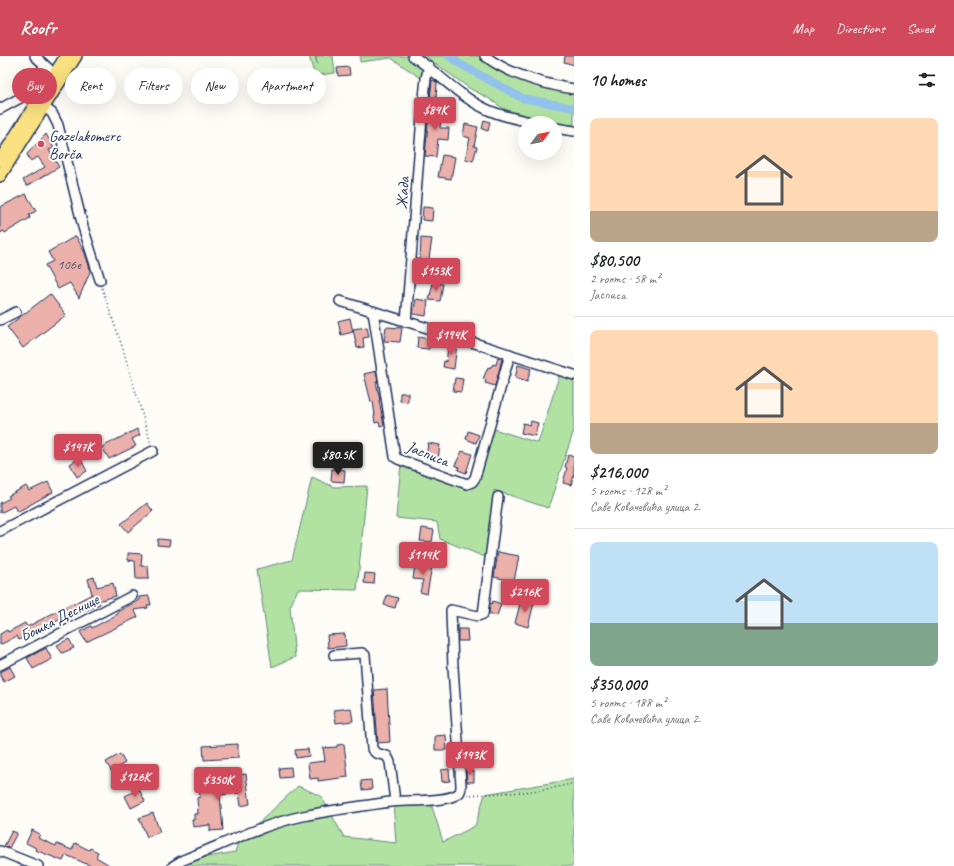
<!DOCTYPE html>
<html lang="en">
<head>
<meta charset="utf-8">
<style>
  :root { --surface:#fff; --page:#f2f2f2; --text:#202124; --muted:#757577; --line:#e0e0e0; --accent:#d1495b }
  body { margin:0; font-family:Caveat,sans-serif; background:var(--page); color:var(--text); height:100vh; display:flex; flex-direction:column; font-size:15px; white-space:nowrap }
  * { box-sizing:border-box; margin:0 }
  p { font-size:13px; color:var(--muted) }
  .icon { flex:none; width:22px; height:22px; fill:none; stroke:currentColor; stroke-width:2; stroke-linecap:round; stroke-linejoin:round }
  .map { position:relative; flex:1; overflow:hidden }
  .side { display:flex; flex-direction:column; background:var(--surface); width:380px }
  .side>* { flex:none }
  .guide { position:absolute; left:12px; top:12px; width:380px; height:36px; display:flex; gap:8px }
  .needle { width:26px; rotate:58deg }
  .fabs { position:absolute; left:518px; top:60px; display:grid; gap:8px }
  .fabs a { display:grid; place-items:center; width:44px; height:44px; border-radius:50%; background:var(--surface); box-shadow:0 4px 16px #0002; font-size:20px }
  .price { position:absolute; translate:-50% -34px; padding:0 9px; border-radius:4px; background:var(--accent); color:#fff; font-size:13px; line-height:26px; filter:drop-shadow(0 1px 2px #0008) }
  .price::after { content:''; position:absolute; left:50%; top:24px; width:12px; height:9px; margin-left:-6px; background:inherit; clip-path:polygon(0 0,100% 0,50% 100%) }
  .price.current { background:#222; color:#fff }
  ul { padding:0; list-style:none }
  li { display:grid; align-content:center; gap:8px; height:212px; padding:0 16px }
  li+li { border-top:1px solid var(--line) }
  li span { display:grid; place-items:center; height:124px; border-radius:8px; color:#555 }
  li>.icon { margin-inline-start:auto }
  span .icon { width:72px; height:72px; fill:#fffc; stroke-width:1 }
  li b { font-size:17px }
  h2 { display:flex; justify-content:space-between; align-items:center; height:48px; padding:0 16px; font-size:17px }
  .chip { padding:0 14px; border-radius:18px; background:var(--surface); box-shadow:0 4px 16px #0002; font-size:14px; line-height:36px }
  .chip.current { background:var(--accent); color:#fff }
  header { display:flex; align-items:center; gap:24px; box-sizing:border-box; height:56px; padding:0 20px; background:var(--accent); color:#fff }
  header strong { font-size:19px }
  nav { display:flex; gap:22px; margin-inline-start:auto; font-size:14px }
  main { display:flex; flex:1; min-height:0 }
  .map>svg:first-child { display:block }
  .green { fill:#b2e2a2; stroke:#668880 }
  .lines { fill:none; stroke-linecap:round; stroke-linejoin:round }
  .canal { stroke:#91c1ec; stroke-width:8 }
  .building { fill:#ebb0a9; stroke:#1b2f5e }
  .minor-casing { stroke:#1b2f5e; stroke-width:12 }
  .major-casing { stroke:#1b2f5e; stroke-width:14 }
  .path { stroke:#1b2f5e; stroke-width:1.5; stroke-dasharray:1 3; stroke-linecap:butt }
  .minor { stroke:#fdfcf7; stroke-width:9 }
  .major { stroke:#f9e181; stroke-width:11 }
  .poi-dot { fill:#d1495b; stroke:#fdfcf7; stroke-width:1.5 }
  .labels { text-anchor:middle; stroke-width:4; stroke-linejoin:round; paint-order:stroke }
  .number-label { font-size:14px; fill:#4f4f71 }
  .poi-label { font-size:16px; fill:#1b2f5e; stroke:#fdfcf7; text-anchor:start }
  .street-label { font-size:16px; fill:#1b2f5e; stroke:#fdfcf7 }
</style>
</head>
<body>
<header>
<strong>Roofr</strong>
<nav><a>Map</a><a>Directions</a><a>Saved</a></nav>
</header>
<main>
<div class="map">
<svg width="574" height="810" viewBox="0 0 574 810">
  <rect width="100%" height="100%" fill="#fdfcf7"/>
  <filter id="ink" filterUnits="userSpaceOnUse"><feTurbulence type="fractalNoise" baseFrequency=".025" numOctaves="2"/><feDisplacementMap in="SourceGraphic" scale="8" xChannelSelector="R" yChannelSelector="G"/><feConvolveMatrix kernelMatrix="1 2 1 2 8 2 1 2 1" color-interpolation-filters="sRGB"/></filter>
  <g filter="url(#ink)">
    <path class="green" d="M309,0H315L317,8L316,0H333L335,17L319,19L313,14Z
      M360,0H409L424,10L421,22L391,2L360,6Z
      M425,0H485L495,8L574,33V69H560L504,53L488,42L469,32Z
      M560,317L574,321V374L548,452L494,434L490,484L485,501L440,483L437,466L396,462L401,408L462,429L473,431L478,426L494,373L538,387Z
      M312,421L334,431L367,430L357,534L298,533L290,551L295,601L272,611L257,513L292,504Z
      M574,723V810H193L186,805L235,796L240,780L249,776L298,730L321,740L344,781L396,787L393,745L430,744L443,786L475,770L485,738Z"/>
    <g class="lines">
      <path class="canal" d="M449,0L460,8L522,42L574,52"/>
    </g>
    <path class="building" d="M565,0H574V9L564,6Z
      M349,11L350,19L338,20L337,12Z
      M432,24L437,26L436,44L430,43Z
      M432,47L442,48L440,72H449L448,84L438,83L436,101L425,100L429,56L432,57Z
      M484,64L490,66L488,75L482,73Z
      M465,68L478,71L474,90L477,91L473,105L465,103L470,82L463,80Z
      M46,78L54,92L49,94L59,111L27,130L23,124L45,111L38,101L30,105L27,98Z
      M442,99L455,101L451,123L438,121Z
      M26,138L36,155L29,159L30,162L5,177L4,175L0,177V151Z
      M423,151L433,152L432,165L422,164Z
      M76,180L85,197L90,213V216L79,242L70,227L58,233L45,209L53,205L48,196Z
      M421,182L432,183L427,216L416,215L417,203H420Z
      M433,227L443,228L440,245L429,244Z
      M50,238L66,259L23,292L7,271Z
      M416,243L428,245L426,260L413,258Z
      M350,262L353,276L341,279L338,265Z
      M367,271L369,281L363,282L364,291L357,292L353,273Z
      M386,271L402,272L400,286L384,285Z
      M418,281L430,283L429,293L417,292Z
      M449,285L457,288L454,313L443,311L444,305L446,306Z
      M498,301L502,303L495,330L485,327L486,324L483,323L488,311L490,312L491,310H492L493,308L496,309Z
      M518,309L531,313L527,326L515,322Z
      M376,315L378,326H376L380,344H379L384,369L380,370L379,366L375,367L374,360H375L373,345L371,346L364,318Z
      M455,322L463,323L461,336L453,335Z
      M400,337H408V346L400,345Z
      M531,365L538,367L535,380L521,377L523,367L530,369Z
      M137,373L140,379L132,383L136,390L109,403L102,391Z
      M468,375L479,379L476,387L466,383Z
      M428,387L440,389L438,404L426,402Z
      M462,395L472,398L466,417L458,414L459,411L455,409Z
      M568,399L574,401V418L571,429L563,427L567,412L565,411Z
      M80,402L87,415L77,421L70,408Z
      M332,413L345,414L344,426L331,425Z
      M48,426L53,436L17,456L14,450L0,457V447L10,442L8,440L26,430L29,435Z
      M147,447L153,455L128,476L121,468Z
      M422,472L434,474L432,486L420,485Z
      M158,483L170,484L169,490L157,489Z
      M498,496L519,500L514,525L494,521Z
      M128,497L142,498L141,510H148L149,523H136L135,505L128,504Z
      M415,509L432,510L427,538L420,536L423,524L413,523Z
      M365,517L375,518L374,528L364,527Z
      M94,521L97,531L113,527L116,540L98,545L100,548L87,554L86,553L65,564L63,562L51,568L52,570L42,576L40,573L19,584L17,580L0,589V578L7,574L8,576L25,567L27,571L72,547L73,548L92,538L88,523Z
      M387,539L398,542L395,552L384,549Z
      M149,540L151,549H147L148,552L134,554L138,561L86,586L80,576L91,570L92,572L118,558L117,556L139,544V541Z
      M521,544L534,547L528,571L515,567Z
      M493,545L501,548L497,560L489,557L490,547L492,548Z
      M458,573H467L468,585H458Z
      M345,578L346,590L328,592L327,579Z
      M69,583L74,592L62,597L57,589Z
      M46,592L52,603L33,613L27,602Z
      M10,611L15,620L4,626L0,619V616Z
      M387,633L390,686L378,687L374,634Z
      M351,652L353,665L336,667L334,654Z
      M446,679L447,694H435V680Z
      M238,688V702L204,704L203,690Z
      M344,688L348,721L318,725V722L310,723L308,707L325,705L323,692L337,691V689Z
      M308,693L309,700L296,702L295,694Z
      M120,698L125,707L111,715L106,706Z
      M291,711L292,721L280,722L279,712Z
      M449,713L450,725L442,726L441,714Z
      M466,715H474V726H467Z
      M246,718L250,748L241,750L239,737L220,739L223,774L210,775V769L193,771L192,764H194V758H198L197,742L200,741L199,732L206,731V721L212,720L214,729L237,726V719Z
      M371,724L372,733L362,734L361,725Z
      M139,733L145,745L131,752L125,740Z
      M153,757L160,776L147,781L139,762Z
      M32,774L40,778L38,782L56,790L57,788L72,794L75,787L89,794L90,792L98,796L96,801L111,810H91L66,799L63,805L43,797L35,794L36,792L26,787Z
      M12,775L17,777L9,792L4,790Z"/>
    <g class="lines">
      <g class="minor-casing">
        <path id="minor" d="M35,0L49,13
          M413,0C438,17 459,40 486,53C500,60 518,63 534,67
          M485,0C510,19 543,28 574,33
          M44,51L52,57L58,69L83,171L100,224
          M0,53L22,41L27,36L45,10
          M555,72L574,75
          M340,245L437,275L574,319
          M373,255L395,401L398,403L467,428L472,426L475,422L510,298
          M0,264L16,256
          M406,266L422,61L426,22L429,10
          M0,475L153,395
          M334,599L362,597L365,599L372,693L376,697L387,700L390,706L395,745
          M0,609L132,540
          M0,795L38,810
          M173,810L183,804C222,789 261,769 303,760C331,754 361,750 390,746C405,744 448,747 459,737C461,735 461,732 461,729L453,611L451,554L478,560L483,558L498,441"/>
      </g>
      <g class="major-casing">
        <path id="major" d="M0,104L66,0
          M0,120L76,0"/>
      </g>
      <path class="path" d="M102,232L123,293L151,388
        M467,739L524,736L554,732L574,727"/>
      <use href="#minor" class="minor"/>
      <use href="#major" class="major"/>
    </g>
  </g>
  <circle class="poi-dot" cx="41" cy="88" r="4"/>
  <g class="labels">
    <g class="number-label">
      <text x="69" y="213">106e</text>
    </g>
    <g class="poi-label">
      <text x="49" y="85">Gazelakomerc<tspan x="49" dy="18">Borča</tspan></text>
    </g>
    <g class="street-label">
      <text transform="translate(402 137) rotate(-86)" y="6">Жада</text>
      <text transform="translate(428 397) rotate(22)" y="6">Јасписа</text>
      <text transform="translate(59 561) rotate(-27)" y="6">Бошка Деснице</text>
    </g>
  </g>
</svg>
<div class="fabs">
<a><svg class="needle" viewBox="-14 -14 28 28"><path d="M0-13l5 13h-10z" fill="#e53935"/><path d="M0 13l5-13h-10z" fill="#757577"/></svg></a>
</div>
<b class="price" style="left:435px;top:75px">$84K</b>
<b class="price" style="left:436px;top:236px">$153K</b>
<b class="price" style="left:451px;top:300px">$194K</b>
<b class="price" style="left:78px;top:412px">$147K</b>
<b class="price current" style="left:338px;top:420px">$80.5K</b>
<b class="price" style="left:423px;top:520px">$114K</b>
<b class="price" style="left:525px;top:557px">$216K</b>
<b class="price" style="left:470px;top:720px">$143K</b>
<b class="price" style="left:135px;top:742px">$126K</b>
<b class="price" style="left:218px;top:745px">$350K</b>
<div class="guide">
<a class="chip current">Buy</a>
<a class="chip">Rent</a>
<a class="chip">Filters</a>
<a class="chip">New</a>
<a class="chip">Apartment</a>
</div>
</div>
<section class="side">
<h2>10 homes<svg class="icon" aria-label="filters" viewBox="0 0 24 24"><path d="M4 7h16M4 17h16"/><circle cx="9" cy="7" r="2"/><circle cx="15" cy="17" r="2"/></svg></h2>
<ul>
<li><span style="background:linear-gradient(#ffd9b3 75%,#b9a48a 0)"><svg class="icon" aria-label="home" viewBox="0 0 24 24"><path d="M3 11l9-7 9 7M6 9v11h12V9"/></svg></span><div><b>$80,500</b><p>2 rooms · 58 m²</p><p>Јасписа</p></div></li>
<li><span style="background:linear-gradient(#ffd9b3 75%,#b9a48a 0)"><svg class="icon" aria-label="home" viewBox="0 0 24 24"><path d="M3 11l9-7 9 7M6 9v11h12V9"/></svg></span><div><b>$216,000</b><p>5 rooms · 128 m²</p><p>Саве Ковачевића улица 2.</p></div></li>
<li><span style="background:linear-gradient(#bfe0f5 65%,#7fa58c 0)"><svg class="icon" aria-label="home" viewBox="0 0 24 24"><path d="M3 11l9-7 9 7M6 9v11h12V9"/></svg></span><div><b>$350,000</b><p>5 rooms · 188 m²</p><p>Саве Ковачевића улица 2.</p></div></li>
</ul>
</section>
</main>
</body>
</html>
